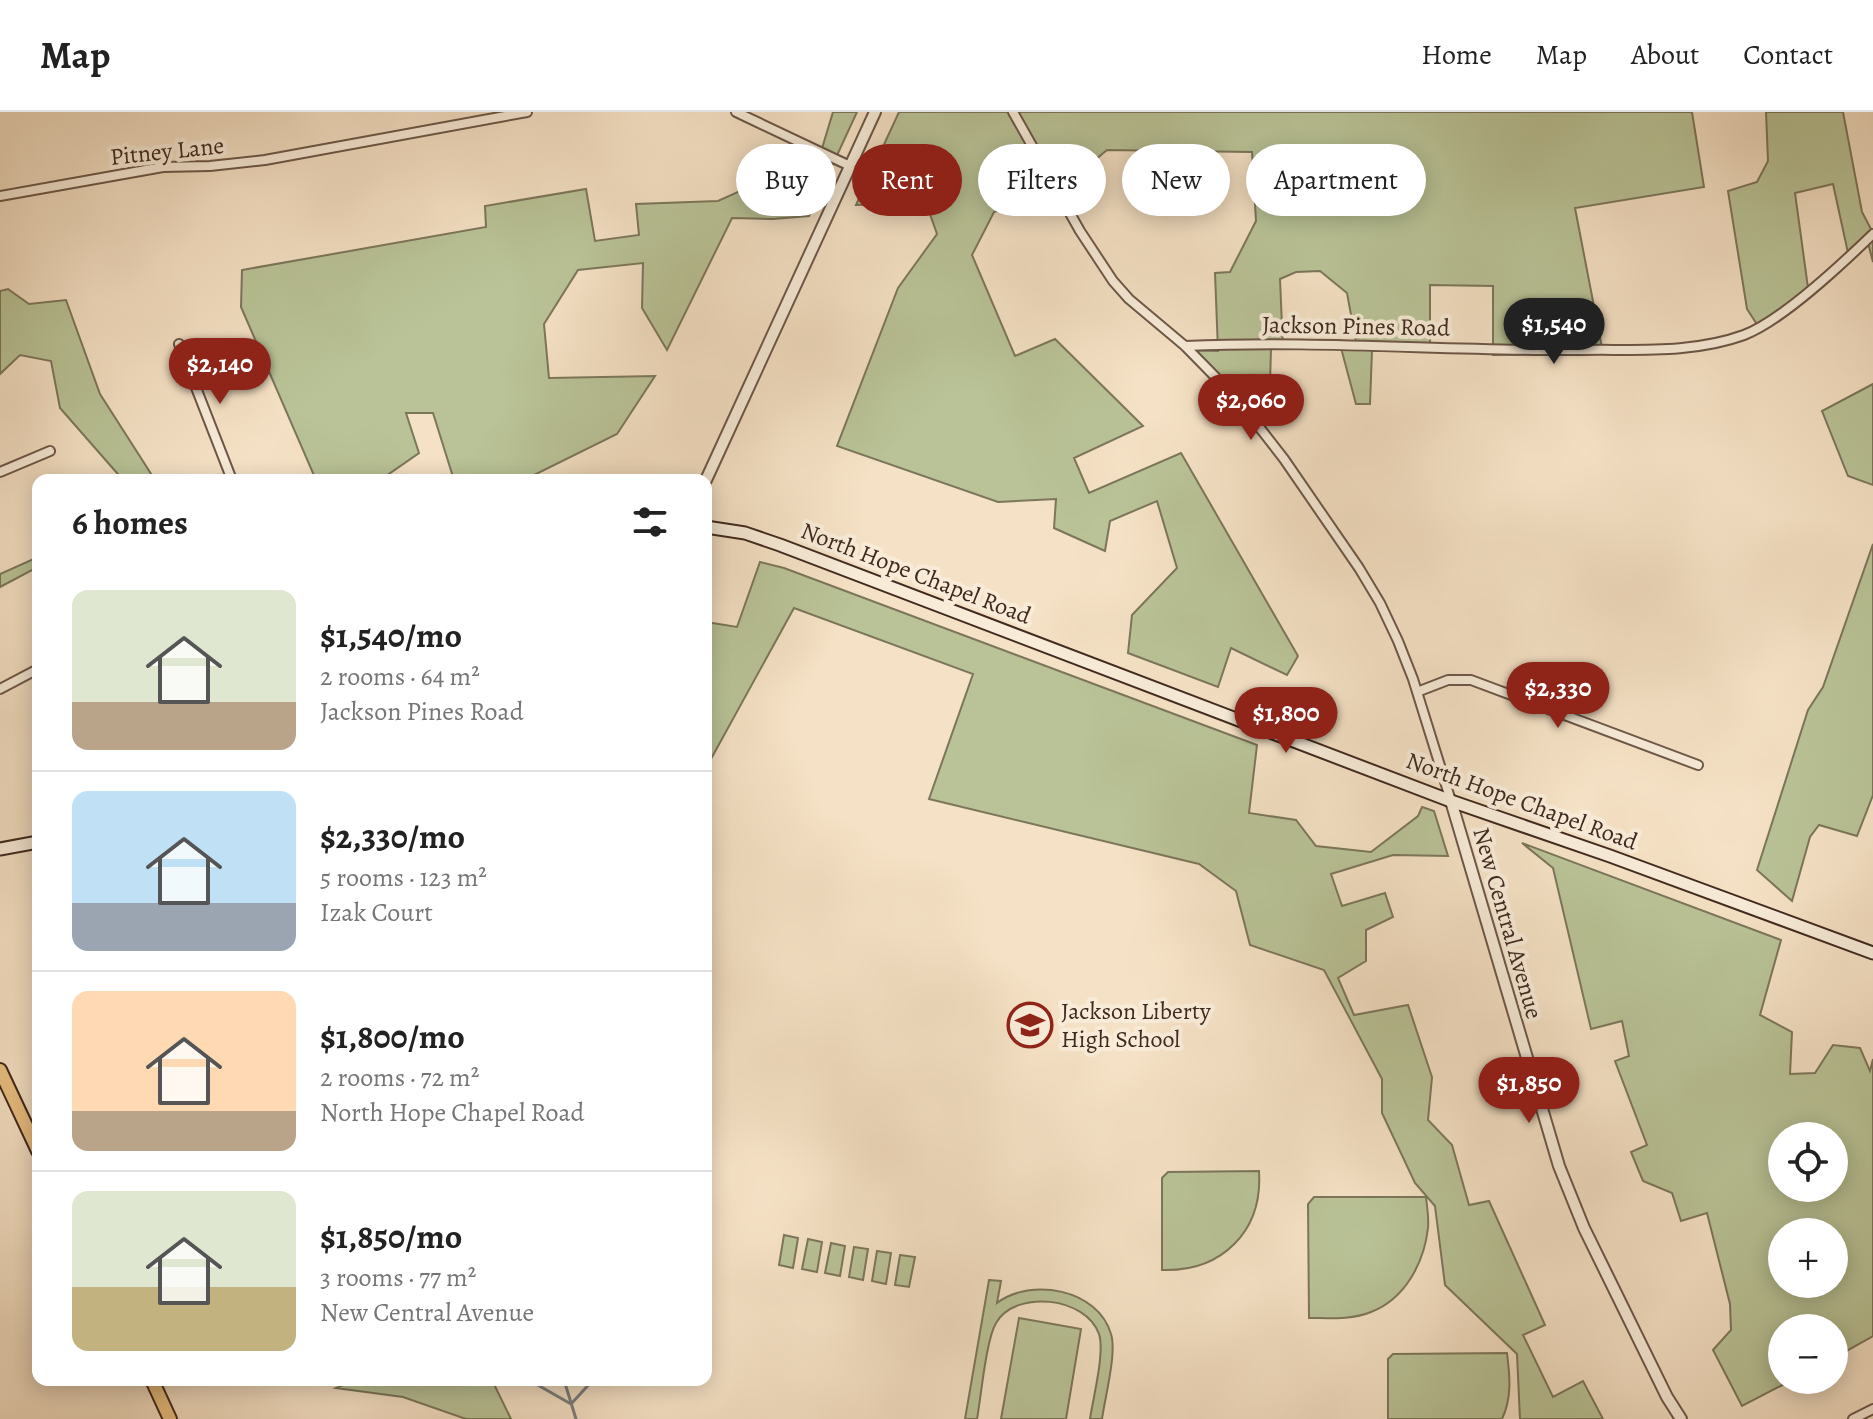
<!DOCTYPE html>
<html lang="en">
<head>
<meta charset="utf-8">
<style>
  :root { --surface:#fff; --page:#f2f2f2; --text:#222; --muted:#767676; --line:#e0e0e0; --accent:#8f2418 }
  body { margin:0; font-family:Alegreya,serif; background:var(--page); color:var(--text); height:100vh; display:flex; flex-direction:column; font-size:30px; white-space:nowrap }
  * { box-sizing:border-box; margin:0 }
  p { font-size:26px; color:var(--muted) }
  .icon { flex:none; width:44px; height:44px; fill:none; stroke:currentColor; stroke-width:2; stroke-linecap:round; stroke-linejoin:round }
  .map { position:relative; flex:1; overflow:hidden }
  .drawer { position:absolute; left:32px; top:362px; width:680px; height:912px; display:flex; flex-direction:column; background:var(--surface); border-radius:16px; box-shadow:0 4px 20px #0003 }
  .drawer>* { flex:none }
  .guide { position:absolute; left:736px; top:32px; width:760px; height:72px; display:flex; gap:16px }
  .tools { position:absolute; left:1768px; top:1010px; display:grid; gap:16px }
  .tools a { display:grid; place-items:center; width:80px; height:80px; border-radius:50%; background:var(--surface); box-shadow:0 4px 20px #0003; font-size:40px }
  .price { position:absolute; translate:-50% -68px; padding:0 18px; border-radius:28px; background:var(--accent); color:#fff; font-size:26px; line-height:52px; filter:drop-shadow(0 2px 4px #0008) }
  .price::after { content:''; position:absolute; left:50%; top:48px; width:24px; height:18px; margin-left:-12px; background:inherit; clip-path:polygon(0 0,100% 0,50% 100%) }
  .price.on { background:#222; color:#fff }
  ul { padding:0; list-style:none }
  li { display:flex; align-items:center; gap:24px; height:200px; padding:0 40px }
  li+li { border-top:2px solid var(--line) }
  li span { display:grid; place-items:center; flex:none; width:224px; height:160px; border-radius:16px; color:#555 }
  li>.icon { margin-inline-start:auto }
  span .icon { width:96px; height:96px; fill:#fffc; stroke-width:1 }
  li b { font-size:34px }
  h2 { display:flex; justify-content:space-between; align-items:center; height:96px; padding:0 40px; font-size:34px }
  .pill { padding:0 28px; border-radius:36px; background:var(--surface); box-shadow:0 4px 20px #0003; font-size:28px; line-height:72px }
  .pill.on { background:var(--accent); color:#fff }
  header { display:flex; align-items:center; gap:48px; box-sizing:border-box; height:112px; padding:0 40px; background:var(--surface); border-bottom:2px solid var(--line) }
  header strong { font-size:38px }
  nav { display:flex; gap:44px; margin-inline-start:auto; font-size:28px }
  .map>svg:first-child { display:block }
  .green { fill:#b9c397; stroke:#7c765b; stroke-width:2; fill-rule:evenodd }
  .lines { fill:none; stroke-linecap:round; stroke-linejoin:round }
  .stream { stroke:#7b8080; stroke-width:3 }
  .minor-casing { stroke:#6d5748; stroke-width:12 }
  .tertiary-casing { stroke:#6d5748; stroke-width:14 }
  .secondary-casing { stroke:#40291f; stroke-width:15 }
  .primary-casing { stroke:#40291f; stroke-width:16 }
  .minor { stroke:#f8ecd9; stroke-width:8 }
  .tertiary { stroke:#f8ecd9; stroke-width:10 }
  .secondary { stroke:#f8ecd9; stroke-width:11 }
  .primary { stroke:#eac082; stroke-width:12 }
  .labels { text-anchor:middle; stroke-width:8; stroke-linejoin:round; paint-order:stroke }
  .street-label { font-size:24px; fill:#40291f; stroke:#f8ecd9 }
  .poi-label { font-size:24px; fill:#40291f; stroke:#f8ecd9; text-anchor:start }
</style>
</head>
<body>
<header>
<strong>Map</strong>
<nav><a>Home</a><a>Map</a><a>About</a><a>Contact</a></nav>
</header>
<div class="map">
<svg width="1873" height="1307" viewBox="0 0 1873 1307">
  <rect width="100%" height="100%" fill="#f5e1c5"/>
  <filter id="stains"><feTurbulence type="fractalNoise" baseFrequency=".0025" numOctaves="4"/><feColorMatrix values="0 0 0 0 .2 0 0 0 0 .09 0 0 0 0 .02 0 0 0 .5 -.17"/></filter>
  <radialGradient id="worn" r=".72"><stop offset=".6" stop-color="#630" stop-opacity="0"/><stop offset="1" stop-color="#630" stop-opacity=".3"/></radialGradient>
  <path class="green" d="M833,0H857L809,104L773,107L732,106L667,238L642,196L643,151L578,158L544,212L549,266L655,264L617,322L524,368H454L433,301H406L419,341L389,362L391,368H316L241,195L242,158L486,115L485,94L586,77L595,129L639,123L636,92L718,89L820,43Z
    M899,0H1692L1704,75L1575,96L1603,241L1493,243V174L1430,173V239H1372L1370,292H1356L1341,236L1357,235L1347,181L1320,159L1296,160L1280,167L1283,237H1271L1270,273L1246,296L1186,238L1218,239L1215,161L1230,160L1256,109L1252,40L1107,38L1059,78L994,100L972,143L1015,244L1055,227L1143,314L1074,346L1089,381L1181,341L1298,544L1287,563L1231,536L1218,575L1128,541L1132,503L1177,456L1157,389L1110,409L1105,439L1054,416L1056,387L998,390L837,334L898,176L937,122L926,91L856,93Z
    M1766,0H1843L1862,100L1873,121V150L1868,131L1850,150L1833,72L1795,81L1809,183L1760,217L1747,197L1728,79L1757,70L1768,49Z
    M8,177L29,192L66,188L100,282L155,368H123L60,296L51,249L20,243L0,262V179Z
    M1873,272V373L1848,364L1822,299Z
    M1873,432V683L1857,724L1819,713L1810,725L1792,789L1757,758L1808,598L1823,575Z
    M38,445V455L0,475V462Z
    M760,450L784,456L1257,633L1249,701L1296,708L1316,734L1371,740L1418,704L1422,695L1434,699L1448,744L1393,743L1331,762L1342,794L1385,781L1393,805L1366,818V849L1338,866L1354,903L1408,893L1432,965L1428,1008L1452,1033L1469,1093L1489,1089L1545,1213L1523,1223L1553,1285L1583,1269L1603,1307H1520L1517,1242L1445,1173L1435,1094L1415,1071L1382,1001V967L1324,858L1250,833L1236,779L1199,752L929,687L973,562L794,496L706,656V510L737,515Z
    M1522,731L1781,828L1760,903L1792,920L1790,962L1815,961L1833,933L1860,936L1870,959L1873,947V1224L1834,1246V1216H1782V1268H1792L1742,1294L1713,1238L1731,1218L1730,1192L1707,1101L1681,1109L1672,1081L1643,1069L1631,1040L1647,1033L1615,949L1629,944L1622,909L1591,917L1553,756ZM1782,1024H1834V1076H1782ZM1782,1120H1834V1172H1782Z
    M1259,1059C1263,1119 1222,1160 1162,1158V1066L1168,1060Z
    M1314,1085H1426C1427,1095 1429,1106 1428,1116C1424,1151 1405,1187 1371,1200C1352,1208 1328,1206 1309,1206L1308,1092Z
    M784,1123L798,1126L793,1156L779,1153Z
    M808,1127L822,1130L817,1160L802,1157Z
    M831,1131L845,1134L840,1164L825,1161Z
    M854,1135L868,1137L863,1168L849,1165Z
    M877,1139L891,1141L886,1172L872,1169Z
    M900,1143L915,1145L909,1175L895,1173Z
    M989,1168L1001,1169L997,1191C1031,1165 1098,1177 1111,1222C1117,1241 1105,1285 1102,1307H1090C1093,1286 1105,1241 1099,1222C1086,1185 1016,1177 996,1211C986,1228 981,1285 977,1307H965Z
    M1019,1206L1081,1217L1066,1307H1001Z
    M1507,1241C1510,1265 1512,1286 1502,1307H1388V1247L1393,1242Z
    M356,1268H492L511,1307H466L403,1285L336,1276Z"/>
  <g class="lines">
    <path class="stream" d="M529,1268L571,1292L593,1268
      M564,1268L576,1307"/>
    <g class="minor-casing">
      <path id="minor" d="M736,0L850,54
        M1013,0L1080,119L1113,169L1129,187L1185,234L1238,288L1284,347L1359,456L1380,491L1398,529L1413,567L1451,689
        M0,84L163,55L210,54L265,48L527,0
        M179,232L232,368
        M1185,234C1317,228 1449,239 1581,238C1635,237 1692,242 1744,223C1783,208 1842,152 1873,122
        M0,360L50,339
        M0,577L38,557
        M1417,580L1448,568H1471L1698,653
        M1853,1307L1873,1297"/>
    </g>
    <g class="tertiary-casing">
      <path id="tertiary" d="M706,368L875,0
        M1451,689L1559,1054L1584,1116L1667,1285L1681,1307"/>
    </g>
    <g class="secondary-casing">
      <path id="secondary" d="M706,415L745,421L780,433L1451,689L1610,744L1873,841
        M0,737L38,730"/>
    </g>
    <g class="primary-casing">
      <path id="primary" d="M0,958L38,1039
        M152,1268L170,1307"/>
    </g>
    <use href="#minor" class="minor"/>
    <use href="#tertiary" class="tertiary"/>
    <use href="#secondary" class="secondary"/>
    <use href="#primary" class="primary"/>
  </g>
  <defs>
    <g id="school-ring" transform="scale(2.3)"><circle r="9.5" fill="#f8ecd9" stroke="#8f2418" stroke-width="1.5"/><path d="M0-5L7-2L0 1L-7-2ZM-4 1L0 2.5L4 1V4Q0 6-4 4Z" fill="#8f2418"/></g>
  </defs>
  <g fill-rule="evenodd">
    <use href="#school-ring" x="1030" y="913"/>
  </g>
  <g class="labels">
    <g class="street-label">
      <text transform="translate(167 39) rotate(-6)" y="8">Pitney Lane</text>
      <text transform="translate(1356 214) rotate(1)" y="8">Jackson Pines Road</text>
      <text transform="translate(916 461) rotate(21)" y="8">North Hope Chapel Road</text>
      <text transform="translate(1522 689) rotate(20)" y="8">North Hope Chapel Road</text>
      <text transform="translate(1508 811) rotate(74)" y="8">New Central Avenue</text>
    </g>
    <g class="poi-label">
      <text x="1061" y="907">Jackson Liberty<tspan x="1061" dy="28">High School</tspan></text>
    </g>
  </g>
  <rect width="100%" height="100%" filter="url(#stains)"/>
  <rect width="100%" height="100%" fill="url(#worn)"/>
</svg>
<div class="tools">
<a><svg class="icon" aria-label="locate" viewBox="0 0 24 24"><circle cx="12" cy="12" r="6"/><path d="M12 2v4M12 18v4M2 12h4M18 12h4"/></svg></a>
<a>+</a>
<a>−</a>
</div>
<b class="price on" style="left:1554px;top:254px">$1,540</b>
<b class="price" style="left:220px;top:294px">$2,140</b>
<b class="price" style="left:1251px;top:330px">$2,060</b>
<b class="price" style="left:1558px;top:618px">$2,330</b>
<b class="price" style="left:1286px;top:643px">$1,800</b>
<b class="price" style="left:1529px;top:1013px">$1,850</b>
<div class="guide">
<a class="pill">Buy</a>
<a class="pill on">Rent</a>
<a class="pill">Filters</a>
<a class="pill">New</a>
<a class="pill">Apartment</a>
</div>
<section class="drawer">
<h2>6 homes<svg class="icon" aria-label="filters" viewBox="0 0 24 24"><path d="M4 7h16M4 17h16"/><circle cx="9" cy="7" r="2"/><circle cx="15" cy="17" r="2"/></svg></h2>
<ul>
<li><span style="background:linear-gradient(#dfe7d0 70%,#b9a48a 0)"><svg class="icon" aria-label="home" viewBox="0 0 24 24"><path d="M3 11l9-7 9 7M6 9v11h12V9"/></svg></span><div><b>$1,540/mo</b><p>2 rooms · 64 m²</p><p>Jackson Pines Road</p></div></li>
<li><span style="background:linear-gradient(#bfe0f5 70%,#9aa5b1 0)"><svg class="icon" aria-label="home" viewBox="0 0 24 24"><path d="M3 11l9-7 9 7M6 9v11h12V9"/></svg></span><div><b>$2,330/mo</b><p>5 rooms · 123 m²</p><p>Izak Court</p></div></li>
<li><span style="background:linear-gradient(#ffd9b3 75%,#b9a48a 0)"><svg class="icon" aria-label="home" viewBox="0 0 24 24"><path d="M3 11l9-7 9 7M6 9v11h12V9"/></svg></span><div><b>$1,800/mo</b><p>2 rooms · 72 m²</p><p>North Hope Chapel Road</p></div></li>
<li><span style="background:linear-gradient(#dfe7d0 60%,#c2b280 0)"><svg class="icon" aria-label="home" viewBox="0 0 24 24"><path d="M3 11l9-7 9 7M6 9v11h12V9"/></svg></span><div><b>$1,850/mo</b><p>3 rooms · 77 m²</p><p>New Central Avenue</p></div></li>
</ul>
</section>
</div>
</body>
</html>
